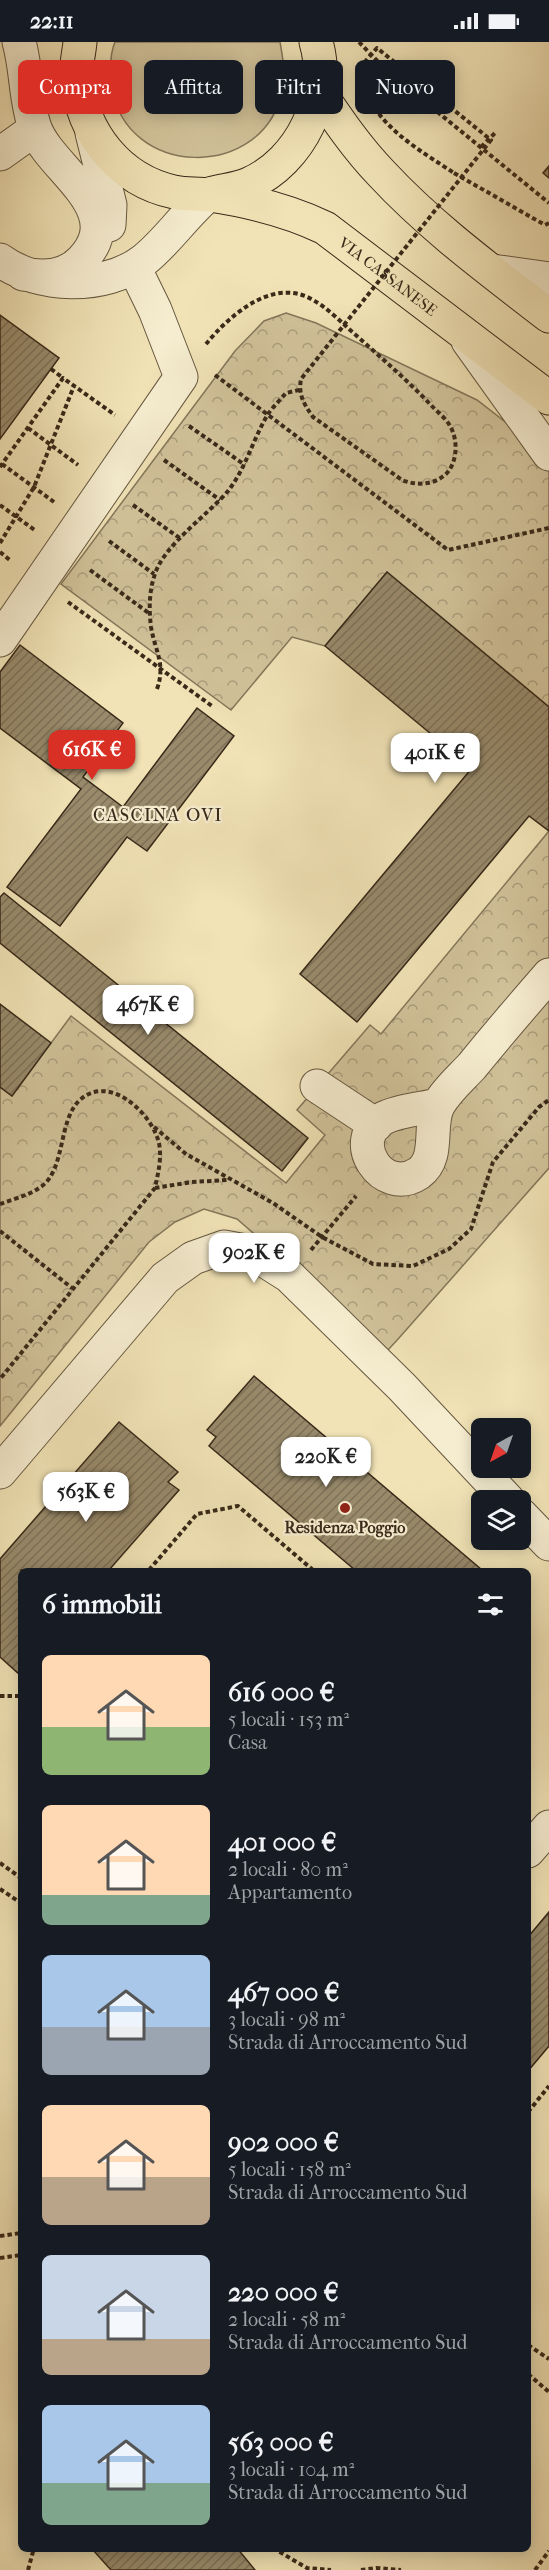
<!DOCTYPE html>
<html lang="it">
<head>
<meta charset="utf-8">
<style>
  :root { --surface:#171b24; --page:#20242c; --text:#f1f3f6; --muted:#9ea1a6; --accent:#d93025 }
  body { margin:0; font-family:"IM FELL French Canon",serif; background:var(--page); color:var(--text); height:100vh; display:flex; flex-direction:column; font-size:22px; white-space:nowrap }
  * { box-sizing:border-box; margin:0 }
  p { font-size:20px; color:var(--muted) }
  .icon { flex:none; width:33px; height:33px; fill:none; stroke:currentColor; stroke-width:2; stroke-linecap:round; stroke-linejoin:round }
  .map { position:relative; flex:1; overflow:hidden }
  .drawer { position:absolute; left:18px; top:1526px; width:513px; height:984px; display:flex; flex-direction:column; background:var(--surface); border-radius:9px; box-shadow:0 3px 15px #0003 }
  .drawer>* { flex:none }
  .hud { position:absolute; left:18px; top:18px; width:513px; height:54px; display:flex; gap:12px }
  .needle { width:39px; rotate:220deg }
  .buttons { position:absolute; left:471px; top:1376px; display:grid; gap:12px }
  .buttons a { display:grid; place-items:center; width:60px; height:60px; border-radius:9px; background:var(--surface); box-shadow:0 3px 15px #0003; font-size:30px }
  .price { position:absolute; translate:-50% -51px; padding:0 14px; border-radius:12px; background:#fff; color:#222; font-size:20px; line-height:39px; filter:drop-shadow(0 2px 3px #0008) }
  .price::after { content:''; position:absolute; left:50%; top:36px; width:18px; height:14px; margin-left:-9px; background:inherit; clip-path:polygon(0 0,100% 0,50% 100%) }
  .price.active { background:var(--accent); color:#fff }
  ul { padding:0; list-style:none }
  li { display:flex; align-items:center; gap:18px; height:150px; padding:0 24px }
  li span { display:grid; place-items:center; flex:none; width:168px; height:120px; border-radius:9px; color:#555 }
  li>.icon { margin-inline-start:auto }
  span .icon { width:72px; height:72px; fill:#fffc; stroke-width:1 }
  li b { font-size:26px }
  h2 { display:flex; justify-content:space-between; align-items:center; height:72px; padding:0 24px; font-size:26px }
  .chip { padding:0 21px; border-radius:9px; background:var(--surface); box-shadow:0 3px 15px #0003; font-size:21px; line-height:54px }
  .chip.active { background:var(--accent); color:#fff }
  .status { display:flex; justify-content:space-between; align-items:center; height:42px; padding:0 30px; background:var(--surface); direction:ltr }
  .status svg { height:16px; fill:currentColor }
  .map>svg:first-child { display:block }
  .grass { fill:#d2c39b; stroke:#85765a; stroke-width:1.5 }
  .park { fill:url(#park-crowns); stroke:#85765a; stroke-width:1.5 }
  .building { fill:url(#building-hatch); stroke:#382919; stroke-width:1.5 }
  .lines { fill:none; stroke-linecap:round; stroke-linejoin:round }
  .minor-casing { stroke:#665840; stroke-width:35 }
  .major-casing { stroke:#382919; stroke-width:35 }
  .path { stroke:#382919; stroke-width:4; stroke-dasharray:4.5 3; stroke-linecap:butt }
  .minor { stroke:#f6edd0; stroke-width:33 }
  .major { stroke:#f1e3b6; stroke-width:33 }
  .path-bridge { stroke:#382919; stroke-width:4; stroke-dasharray:4.5 3; stroke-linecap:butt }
  .poi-dot { fill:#8f2418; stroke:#f6edd0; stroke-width:2 }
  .labels { text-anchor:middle; stroke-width:4.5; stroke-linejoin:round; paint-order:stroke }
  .street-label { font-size:16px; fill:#382919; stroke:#f6edd0 }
  .poi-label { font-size:16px; font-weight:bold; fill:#382919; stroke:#f6edd0 }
  .neighbourhood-label { font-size:18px; letter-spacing:1.5px; fill:#382919; stroke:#f6edd0 }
</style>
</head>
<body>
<div class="status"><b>22:11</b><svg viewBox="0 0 49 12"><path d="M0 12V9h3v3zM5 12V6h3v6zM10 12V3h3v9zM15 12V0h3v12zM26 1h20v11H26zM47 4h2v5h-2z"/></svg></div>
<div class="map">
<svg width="549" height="2528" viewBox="0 0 549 2528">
  <defs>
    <pattern id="park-crowns" width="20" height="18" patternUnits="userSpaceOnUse" patternTransform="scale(1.5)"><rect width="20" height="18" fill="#d2c39b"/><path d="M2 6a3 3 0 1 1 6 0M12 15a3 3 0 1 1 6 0" fill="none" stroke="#ab9e7e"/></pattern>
    <pattern id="building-hatch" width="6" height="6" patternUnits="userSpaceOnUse" patternTransform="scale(1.5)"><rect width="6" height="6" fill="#988a6b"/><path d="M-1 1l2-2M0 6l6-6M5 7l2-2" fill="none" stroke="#7d7157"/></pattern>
  </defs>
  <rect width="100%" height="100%" fill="#f1e3b6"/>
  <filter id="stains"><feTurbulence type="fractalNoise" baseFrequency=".00333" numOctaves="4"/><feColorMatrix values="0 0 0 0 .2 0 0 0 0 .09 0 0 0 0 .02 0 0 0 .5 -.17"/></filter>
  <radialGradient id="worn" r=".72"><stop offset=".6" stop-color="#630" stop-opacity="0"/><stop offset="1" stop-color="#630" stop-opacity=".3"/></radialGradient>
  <path class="grass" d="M115,0H280C283,17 286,33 282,50C262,140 125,136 112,45C110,30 109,14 115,0Z"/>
  <path class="park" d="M286,271L316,281L477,358L549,414V665L387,530L325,604L292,595L231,668L61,542L235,309L264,279Z
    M549,789V1126L399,1296L388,1308L237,1177L204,1167L175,1180L149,1200L0,1384V1045L12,1054L71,974L286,1141L325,1093L297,1068L370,983L381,992Z"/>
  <path class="building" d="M549,124V136L543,131Z
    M0,273L59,316L0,397Z
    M387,530L549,665V789L529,774L357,980L300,932L472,726L325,604Z
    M20,603L123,681L83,735L123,765L197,666L234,694L147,809L127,795L60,884L7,845L81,747L0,686V630Z
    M4,851L308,1096L282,1129L0,901V855Z
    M0,962L51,1001L12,1054L0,1045Z
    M254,1334L482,1528H355L209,1404L216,1395L207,1388Z
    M119,1380L178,1430L168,1440L179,1448L109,1528H21V1629L19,1632L0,1615V1517Z
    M549,1870V2004L528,2029V1895Z
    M95,2506H237L255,2528H111L93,2508Z"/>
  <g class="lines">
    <g class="minor-casing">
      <path id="minor" d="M19,0C27,28 25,58 35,86C50,128 130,167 82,218C66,235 45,236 23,232
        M92,91L110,163L109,183
        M0,112L35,87
        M0,218C38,246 105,248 144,218C168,199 185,172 209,152
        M492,229L549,237
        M468,299L549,412
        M0,598L181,335L155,268L134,225
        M317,1044L376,1083
        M438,1063C421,1067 400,1068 384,1076C345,1097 382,1156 419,1131C441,1115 427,1082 439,1062C447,1048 461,1036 472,1024C497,993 523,963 549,933
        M0,1430L165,1236L193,1216L224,1205L251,1210L289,1234L402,1345L508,1458
        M520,1472L549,1502
        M528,1809L549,1785"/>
    </g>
    <g class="major-casing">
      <g id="major">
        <path id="s1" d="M80,0C79,12 75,25 77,36C82,91 119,138 174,150C186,153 198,151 210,153C250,159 288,168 325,186L549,356"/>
        <path d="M319,50C338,78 357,106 381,131C431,185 491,229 549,274"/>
        <path d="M213,151C225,148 238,147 249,142C301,119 332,54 316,0"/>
      </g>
    </g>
    <path class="path" d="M359,0L386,28L549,161
      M481,105L495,91
      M454,131L545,183L549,181
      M206,302C229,274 273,234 313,258C326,265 338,277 349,287
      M51,327L63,336
      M215,333L448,508L549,486
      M189,384L245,423
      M28,386L78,423
      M164,418L220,458
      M2,422L54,460
      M0,425L63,336L115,373
      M0,463L36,489
      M133,463L181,497
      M109,499L154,532
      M0,501L34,445L74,344
      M0,510L11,519
      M90,528L150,572
      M68,560L212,664
      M157,647C166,622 155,609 151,585C149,568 149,551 154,535C162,504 207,474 228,449C246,426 253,397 268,372C273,365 280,358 286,351L299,348
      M154,1085L186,1112L273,1161L322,1195L373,1222L413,1224L449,1207L471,1187L493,1120L539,1065L549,1058
      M155,1146L192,1140L228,1138
      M0,1162C14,1157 30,1153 42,1144C66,1126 58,1076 81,1057C111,1032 152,1072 159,1101C162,1117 158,1131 155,1146L0,1337
      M0,1189L72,1246
      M311,1208L356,1154
      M149,1528L197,1472L238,1464L313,1528
      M0,1654H21
      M0,1821L21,1836
      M0,1847L21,1861
      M528,2070L549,2044
      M0,2194L21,2191
      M0,2216L21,2213
      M528,2303L549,2317
      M528,2332L549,2350
      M273,2506L307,2526L331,2528
      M28,2528L34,2506
      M361,2528L376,2526L401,2528
      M535,2528L549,2509"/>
    <use href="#minor" class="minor"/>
    <use href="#major" class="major"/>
    <path class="path-bridge" d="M349,287C377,312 405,336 431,363C437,370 446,376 450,384C458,397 458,420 446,432C434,443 417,444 402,438L313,375C304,362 298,353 301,337L491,98L377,6C373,11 365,18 363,24C361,29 363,37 364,42C375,84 421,109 454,131"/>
  </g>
  <circle class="poi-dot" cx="345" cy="1466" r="6"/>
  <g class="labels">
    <g class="street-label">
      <text dy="6" stroke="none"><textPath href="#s1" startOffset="432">VIA CASSANESE</textPath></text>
    </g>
    <g class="poi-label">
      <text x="345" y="1491">Residenza Poggio</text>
    </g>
    <g class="neighbourhood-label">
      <text x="158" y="779">CASCINA OVI</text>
    </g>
  </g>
  <rect width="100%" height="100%" filter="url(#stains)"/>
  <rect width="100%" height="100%" fill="url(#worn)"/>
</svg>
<div class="buttons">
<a><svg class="needle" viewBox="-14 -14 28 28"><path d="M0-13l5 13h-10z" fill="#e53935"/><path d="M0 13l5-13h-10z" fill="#9ea1a6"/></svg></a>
<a><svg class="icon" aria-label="layers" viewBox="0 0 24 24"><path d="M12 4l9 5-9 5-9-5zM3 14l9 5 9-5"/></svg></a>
</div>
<b class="price active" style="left:92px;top:739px">616K €</b>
<b class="price" style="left:435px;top:742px">401K €</b>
<b class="price" style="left:148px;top:994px">467K €</b>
<b class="price" style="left:254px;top:1242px">902K €</b>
<b class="price" style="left:326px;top:1446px">220K €</b>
<b class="price" style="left:86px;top:1481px">563K €</b>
<div class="hud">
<a class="chip active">Compra</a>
<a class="chip">Affitta</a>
<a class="chip">Filtri</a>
<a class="chip">Nuovo</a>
</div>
<section class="drawer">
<h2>6 immobili<svg class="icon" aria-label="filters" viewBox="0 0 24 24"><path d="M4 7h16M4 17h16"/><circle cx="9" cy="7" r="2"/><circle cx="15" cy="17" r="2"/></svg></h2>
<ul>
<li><span style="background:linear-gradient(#ffd9b3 60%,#8fb573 0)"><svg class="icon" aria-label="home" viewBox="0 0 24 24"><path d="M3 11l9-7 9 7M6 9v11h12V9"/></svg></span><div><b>616 000 €</b><p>5 locali · 153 m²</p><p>Casa</p></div></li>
<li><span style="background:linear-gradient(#ffd9b3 75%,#7fa58c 0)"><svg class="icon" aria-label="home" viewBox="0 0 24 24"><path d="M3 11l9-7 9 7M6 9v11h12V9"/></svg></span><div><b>401 000 €</b><p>2 locali · 80 m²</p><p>Appartamento</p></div></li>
<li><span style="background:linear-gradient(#a9c7e8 60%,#9aa5b1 0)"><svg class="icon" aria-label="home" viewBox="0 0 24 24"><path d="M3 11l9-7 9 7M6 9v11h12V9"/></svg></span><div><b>467 000 €</b><p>3 locali · 98 m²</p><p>Strada di Arroccamento Sud</p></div></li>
<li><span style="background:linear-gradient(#ffd9b3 60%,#b9a48a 0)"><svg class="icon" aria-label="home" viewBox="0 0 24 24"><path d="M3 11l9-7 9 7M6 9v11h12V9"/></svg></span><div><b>902 000 €</b><p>5 locali · 158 m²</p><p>Strada di Arroccamento Sud</p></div></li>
<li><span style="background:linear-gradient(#c9d6e8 70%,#b9a48a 0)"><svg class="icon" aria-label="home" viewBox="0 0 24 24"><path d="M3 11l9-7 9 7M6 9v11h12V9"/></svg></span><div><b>220 000 €</b><p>2 locali · 58 m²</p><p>Strada di Arroccamento Sud</p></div></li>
<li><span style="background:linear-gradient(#a9c7e8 65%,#7fa58c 0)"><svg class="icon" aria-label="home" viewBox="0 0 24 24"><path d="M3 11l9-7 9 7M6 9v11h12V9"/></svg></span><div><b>563 000 €</b><p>3 locali · 104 m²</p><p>Strada di Arroccamento Sud</p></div></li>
</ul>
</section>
</div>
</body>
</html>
